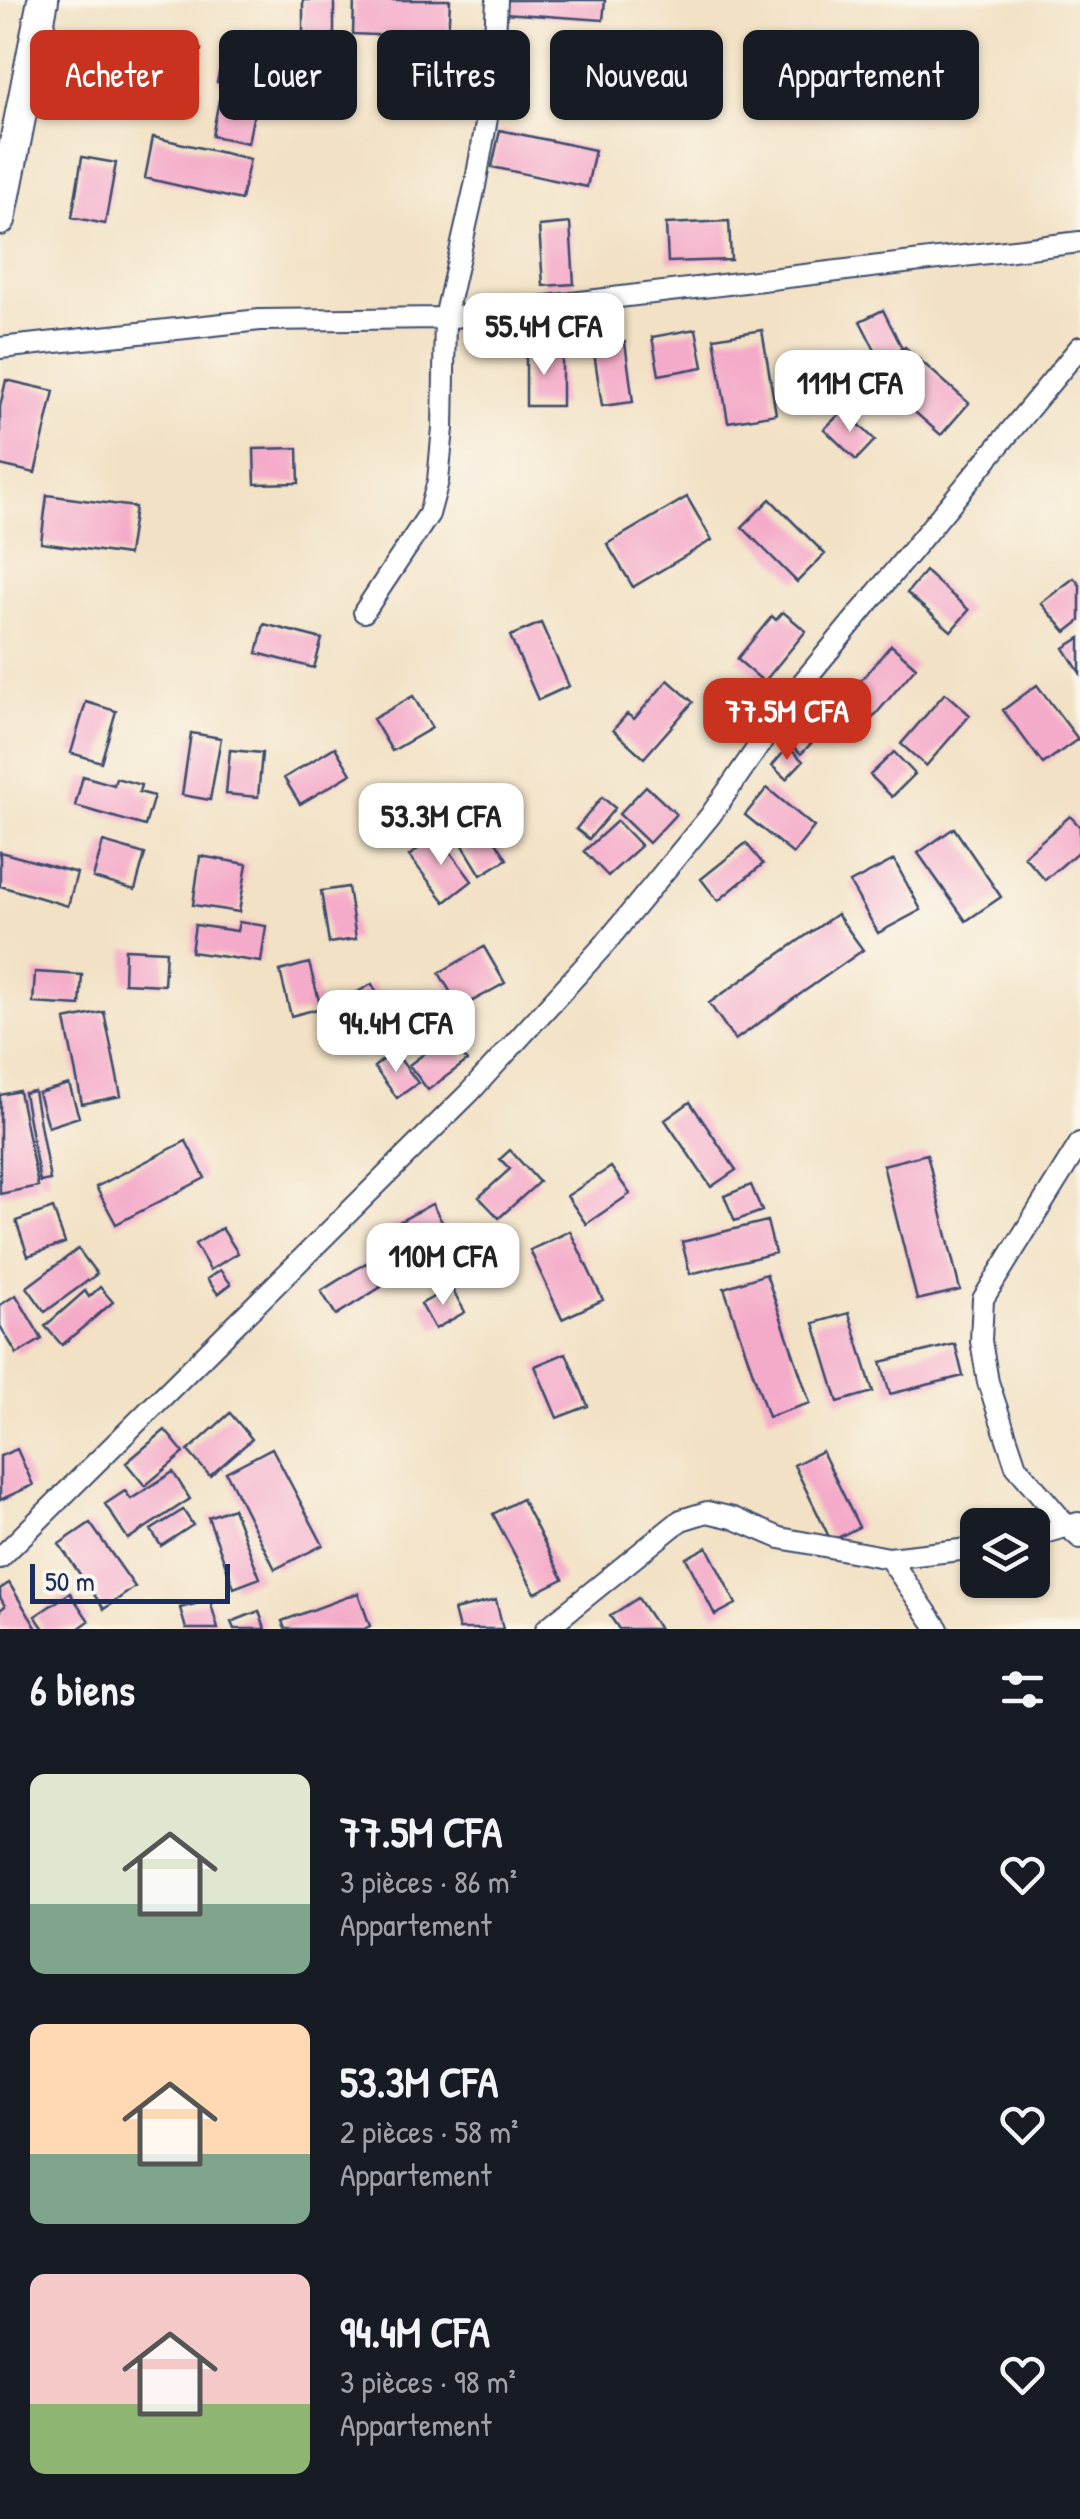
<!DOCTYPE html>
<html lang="fr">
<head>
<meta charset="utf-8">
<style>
  :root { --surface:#171b24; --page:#20242c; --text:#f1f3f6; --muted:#9ea1a6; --accent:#c8321e }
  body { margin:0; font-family:"Patrick Hand",sans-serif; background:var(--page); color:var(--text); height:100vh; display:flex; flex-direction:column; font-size:38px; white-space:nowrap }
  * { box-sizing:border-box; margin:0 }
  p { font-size:32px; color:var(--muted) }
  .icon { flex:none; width:55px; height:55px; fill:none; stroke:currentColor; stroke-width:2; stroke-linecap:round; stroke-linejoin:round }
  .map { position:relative; height:1629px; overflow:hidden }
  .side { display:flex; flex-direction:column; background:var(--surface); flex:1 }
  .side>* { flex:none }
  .guide { position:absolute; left:30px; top:30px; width:1020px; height:90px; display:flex; gap:20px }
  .buttons { position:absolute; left:960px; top:1508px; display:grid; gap:20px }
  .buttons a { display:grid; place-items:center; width:90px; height:90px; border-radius:15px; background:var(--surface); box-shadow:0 2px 8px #0004; font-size:50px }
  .scale { position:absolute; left:30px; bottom:25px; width:200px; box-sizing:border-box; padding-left:10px; border:5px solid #1b2f5e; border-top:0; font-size:28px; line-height:35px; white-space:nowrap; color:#1b2f5e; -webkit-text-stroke:8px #fbf7ec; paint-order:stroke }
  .price { position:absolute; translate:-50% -85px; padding:0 22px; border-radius:20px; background:#fff; color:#222; font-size:32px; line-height:65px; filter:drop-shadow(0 2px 5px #0008) }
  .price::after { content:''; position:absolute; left:50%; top:60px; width:30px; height:22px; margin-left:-15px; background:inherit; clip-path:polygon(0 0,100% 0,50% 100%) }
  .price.active { background:var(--accent); color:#fff }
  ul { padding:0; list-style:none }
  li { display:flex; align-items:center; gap:30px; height:250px; padding:0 30px }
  li span { display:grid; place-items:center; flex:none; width:280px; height:200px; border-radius:15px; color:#555 }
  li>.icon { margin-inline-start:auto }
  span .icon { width:120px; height:120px; fill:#fffc; stroke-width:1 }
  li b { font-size:42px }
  h2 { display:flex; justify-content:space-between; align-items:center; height:120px; padding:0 30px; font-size:42px }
  .tag { padding:0 35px; border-radius:15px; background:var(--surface); box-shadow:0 2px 8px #0004; font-size:35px; line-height:90px }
  .tag.active { background:var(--accent); color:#fff }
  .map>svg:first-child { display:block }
  .building { fill:#f4abc9 }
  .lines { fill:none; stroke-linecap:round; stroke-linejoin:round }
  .street-casing { stroke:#3b4a6d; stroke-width:24 }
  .secondary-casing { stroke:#3b4a6d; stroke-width:34 }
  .street { stroke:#fff; stroke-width:20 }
  .secondary { stroke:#fff; stroke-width:30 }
</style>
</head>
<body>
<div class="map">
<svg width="1080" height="1629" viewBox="0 0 1080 1629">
  <rect width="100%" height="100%" fill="#fbf7ec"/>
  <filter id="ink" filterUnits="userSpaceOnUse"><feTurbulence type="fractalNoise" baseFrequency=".01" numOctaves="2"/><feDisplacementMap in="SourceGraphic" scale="20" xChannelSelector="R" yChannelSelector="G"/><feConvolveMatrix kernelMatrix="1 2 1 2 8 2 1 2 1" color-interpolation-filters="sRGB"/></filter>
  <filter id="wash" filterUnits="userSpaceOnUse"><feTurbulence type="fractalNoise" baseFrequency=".0048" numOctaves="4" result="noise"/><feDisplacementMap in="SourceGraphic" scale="40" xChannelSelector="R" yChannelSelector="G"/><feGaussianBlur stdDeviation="2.25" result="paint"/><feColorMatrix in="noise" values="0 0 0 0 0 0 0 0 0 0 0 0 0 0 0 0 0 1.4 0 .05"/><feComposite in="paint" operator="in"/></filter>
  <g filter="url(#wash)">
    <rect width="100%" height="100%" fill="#f2e1c4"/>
    <g id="blocks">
      <path class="building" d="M303,0H334V38H303Z
        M354,0H450L448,38L353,34Z
        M505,0H605L603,20L504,13Z
        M169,45L201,49L195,103L162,99Z
        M225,46L258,54L249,90L217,82Z
        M563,70L607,76L602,108L558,102Z
        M219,100L255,108L248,143L212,136Z
        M500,130L595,150L587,187L492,167Z
        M153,137L250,159L241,200L145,178Z
        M82,157L116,163L105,224L72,217Z
        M729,221L731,260L668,262L666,224Z
        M570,223L574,284L543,286L539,226Z
        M883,310L902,348L881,362L860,321Z
        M696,329L703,367L659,375L652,337Z
        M762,330L776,414L728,422L714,338Z
        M625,342L633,402L602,406L593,346Z
        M905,347L969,403L941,435L877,379Z
        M526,349H562V406H526Z
        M6,380L54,391L35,473L0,465V407Z
        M844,410L875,440L856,460L824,429Z
        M298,448L299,483L255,484L254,449Z
        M47,495L135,507L128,555L41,543Z
        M687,497L712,540L633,587L607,544Z
        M770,499L825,554L797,582L742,527Z
        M925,571L969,610L951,631L907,593Z
        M1074,578L1080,585V621L1066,632L1041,603Z
        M783,612L806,631L764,682L737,659L772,616L776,620Z
        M541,623L569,686L538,700L510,636Z
        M264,624L322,639L314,668L257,653Z
        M1080,638V673L1064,648Z
        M891,645L916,667L865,727L840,705Z
        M668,680L693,702L644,758L613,730L627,714L634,719Z
        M1037,685L1078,739L1043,764L1003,710Z
        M945,693L970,715L926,766L901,744Z
        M413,696L432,728L392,751L373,719Z
        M86,702L116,711L101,762L71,753Z
        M823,708L835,718L801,754L785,739L802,721L806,726Z
        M191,733L221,738L210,800L182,795Z
        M335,747L351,774L300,804L284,778Z
        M788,747L803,761L786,779L772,766Z
        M230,750L262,753L258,797L226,794Z
        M894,752L915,774L892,797L870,775Z
        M83,776L114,785L116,778L141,785L139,792L154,796L145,826L75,806Z
        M646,786L676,814L649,843L619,814Z
        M767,788L814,827L793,854L745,815Z
        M602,797L615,808L589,839L576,829Z
        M478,813L507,859L481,875L453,829Z
        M1070,816L1080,827V850L1045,880L1024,856Z
        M617,821L641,846L608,876L584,851Z
        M954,828L1001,897L966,921L918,853Z
        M437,834L472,881L445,902L409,856Z
        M103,842L145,854L135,890L93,878Z
        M746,843L763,864L718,901L701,879Z
        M0,852L77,873L68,906L0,886Z
        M200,856L247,864L239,912L193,905Z
        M894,860L921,910L878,933L850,883Z
        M348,887L356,939L329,943L321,891Z
        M837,914L863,950L735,1040L709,1003Z
        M239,922L266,926L261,962L191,952L195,925L237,931Z
        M484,947L505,983L460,1008L439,973Z
        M125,949L166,951L164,985L124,983Z
        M309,963L321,1008L291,1016L280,971Z
        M35,972L82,975L80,1006L33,1003Z
        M372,984L400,1035L366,1054L338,1003Z
        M104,1012L121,1096L82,1104L65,1020Z
        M448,1036L467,1061L428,1090L409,1065Z
        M394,1051L418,1083L397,1098L374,1067Z
        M69,1084L79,1117L48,1127L38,1093Z
        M19,1091L38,1186L0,1194V1095Z
        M34,1091L50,1180L40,1182L24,1093Z
        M690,1102L736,1170L711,1187L665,1120Z
        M186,1141L205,1178L116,1224L96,1187Z
        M510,1150L539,1182L499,1218L479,1197L510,1169L500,1159Z
        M927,1154L960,1290L917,1300L883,1165Z
        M611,1167L630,1194L586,1224L567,1196Z
        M751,1185L762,1211L735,1221L724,1196Z
        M432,1204L446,1229L390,1261L375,1235Z
        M53,1208L65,1243L28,1256L16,1221Z
        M767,1221L775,1253L690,1274L682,1242Z
        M222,1228L238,1253L210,1270L195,1244Z
        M570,1231L603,1300L562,1319L530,1250Z
        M78,1249L97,1274L45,1312L27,1287Z
        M366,1263L381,1287L336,1315L321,1291Z
        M220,1270L231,1284L218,1294L207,1279Z
        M766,1274L810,1403L768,1417L724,1288Z
        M100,1287L113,1302L62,1345L45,1326L85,1291L89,1297Z
        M451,1287L465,1312L435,1329L421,1304Z
        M16,1295L42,1339L17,1354L0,1326V1305Z
        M849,1313L873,1392L838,1402L814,1323Z
        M955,1344L963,1376L890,1394L881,1362Z
        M566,1353L588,1406L557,1418L535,1366Z
        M230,1413L252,1439L210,1476L188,1451Z
        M165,1430L184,1453L145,1486L126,1463Z
        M272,1448L323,1545L275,1569L226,1472Z
        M17,1449L33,1485L0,1500V1456Z
        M822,1451L859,1527L831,1541L794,1465Z
        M173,1472L190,1499L128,1539L105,1504L125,1491L131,1499Z
        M522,1499L563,1579L535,1593L493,1514Z
        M233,1508L260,1578L234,1588L208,1517Z
        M183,1510L193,1525L161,1546L151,1530Z
        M90,1523L135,1587L104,1609L59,1544Z
        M707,1547L736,1604L715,1615L686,1558Z
        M9,1583L37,1629H0V1610L5,1606L0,1597V1589Z
        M70,1593L89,1621L78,1629H44L35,1616Z
        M358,1593L370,1626L364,1629H285L282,1621Z
        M638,1598L659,1629H619L610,1616Z
        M210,1600L218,1629H186L180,1608Z
        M496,1600L503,1629H459L454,1610Z
        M259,1611L265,1629H234L231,1622Z"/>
    </g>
  </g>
  <g filter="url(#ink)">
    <use href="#blocks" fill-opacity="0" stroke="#3b4a6d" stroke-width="2.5"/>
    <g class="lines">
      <g class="street-casing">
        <path id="street" d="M0,348L260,320L445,318L1080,242
          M364,612L429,514L438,481L443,428L445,318L475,186L492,90L497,0
          M1080,1143L983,1299L981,1341L988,1382L1016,1466L1068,1527L1080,1538
          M1032,1537L1078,1523
          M0,1558L470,1092L604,945L710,816L803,682L1080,347
          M889,1558L938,1629
          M546,1629L681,1520L707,1512L733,1518L780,1538L889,1558L978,1548"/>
      </g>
      <g class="secondary-casing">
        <path id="secondary" d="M0,220L43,0"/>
      </g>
      <use href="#street" class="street"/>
      <use href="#secondary" class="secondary"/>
    </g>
  </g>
</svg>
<div class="buttons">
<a><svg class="icon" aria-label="layers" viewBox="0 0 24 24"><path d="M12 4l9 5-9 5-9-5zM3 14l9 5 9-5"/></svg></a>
</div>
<div class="scale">50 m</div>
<b class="price" style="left:544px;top:378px">55.4M CFA</b>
<b class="price" style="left:850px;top:435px">111M CFA</b>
<b class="price active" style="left:787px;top:763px">77.5M CFA</b>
<b class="price" style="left:441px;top:868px">53.3M CFA</b>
<b class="price" style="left:396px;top:1075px">94.4M CFA</b>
<b class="price" style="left:443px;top:1308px">110M CFA</b>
<div class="guide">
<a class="tag active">Acheter</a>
<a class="tag">Louer</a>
<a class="tag">Filtres</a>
<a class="tag">Nouveau</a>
<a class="tag">Appartement</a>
</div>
</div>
<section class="side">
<h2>6 biens<svg class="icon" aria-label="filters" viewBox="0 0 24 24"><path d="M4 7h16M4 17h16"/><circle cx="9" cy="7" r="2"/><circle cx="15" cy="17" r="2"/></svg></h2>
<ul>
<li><span style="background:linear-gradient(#dfe7d0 65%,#7fa58c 0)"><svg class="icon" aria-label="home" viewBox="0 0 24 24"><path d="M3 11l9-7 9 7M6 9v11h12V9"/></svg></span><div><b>77.5M CFA</b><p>3 pièces · 86 m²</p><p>Appartement</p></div><svg class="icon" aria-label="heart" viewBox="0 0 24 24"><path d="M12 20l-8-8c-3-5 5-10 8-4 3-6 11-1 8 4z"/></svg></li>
<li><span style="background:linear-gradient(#ffd9b3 65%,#7fa58c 0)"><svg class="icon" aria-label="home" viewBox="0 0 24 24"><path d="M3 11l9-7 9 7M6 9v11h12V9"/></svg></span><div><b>53.3M CFA</b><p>2 pièces · 58 m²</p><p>Appartement</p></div><svg class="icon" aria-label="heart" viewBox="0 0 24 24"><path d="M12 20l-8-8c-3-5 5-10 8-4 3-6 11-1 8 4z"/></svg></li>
<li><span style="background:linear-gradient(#f6c9c9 65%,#8fb573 0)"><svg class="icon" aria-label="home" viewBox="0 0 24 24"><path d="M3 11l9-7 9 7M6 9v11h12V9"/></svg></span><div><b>94.4M CFA</b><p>3 pièces · 98 m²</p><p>Appartement</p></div><svg class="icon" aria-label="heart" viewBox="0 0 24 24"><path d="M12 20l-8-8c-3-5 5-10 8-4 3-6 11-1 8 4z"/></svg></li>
</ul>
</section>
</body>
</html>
